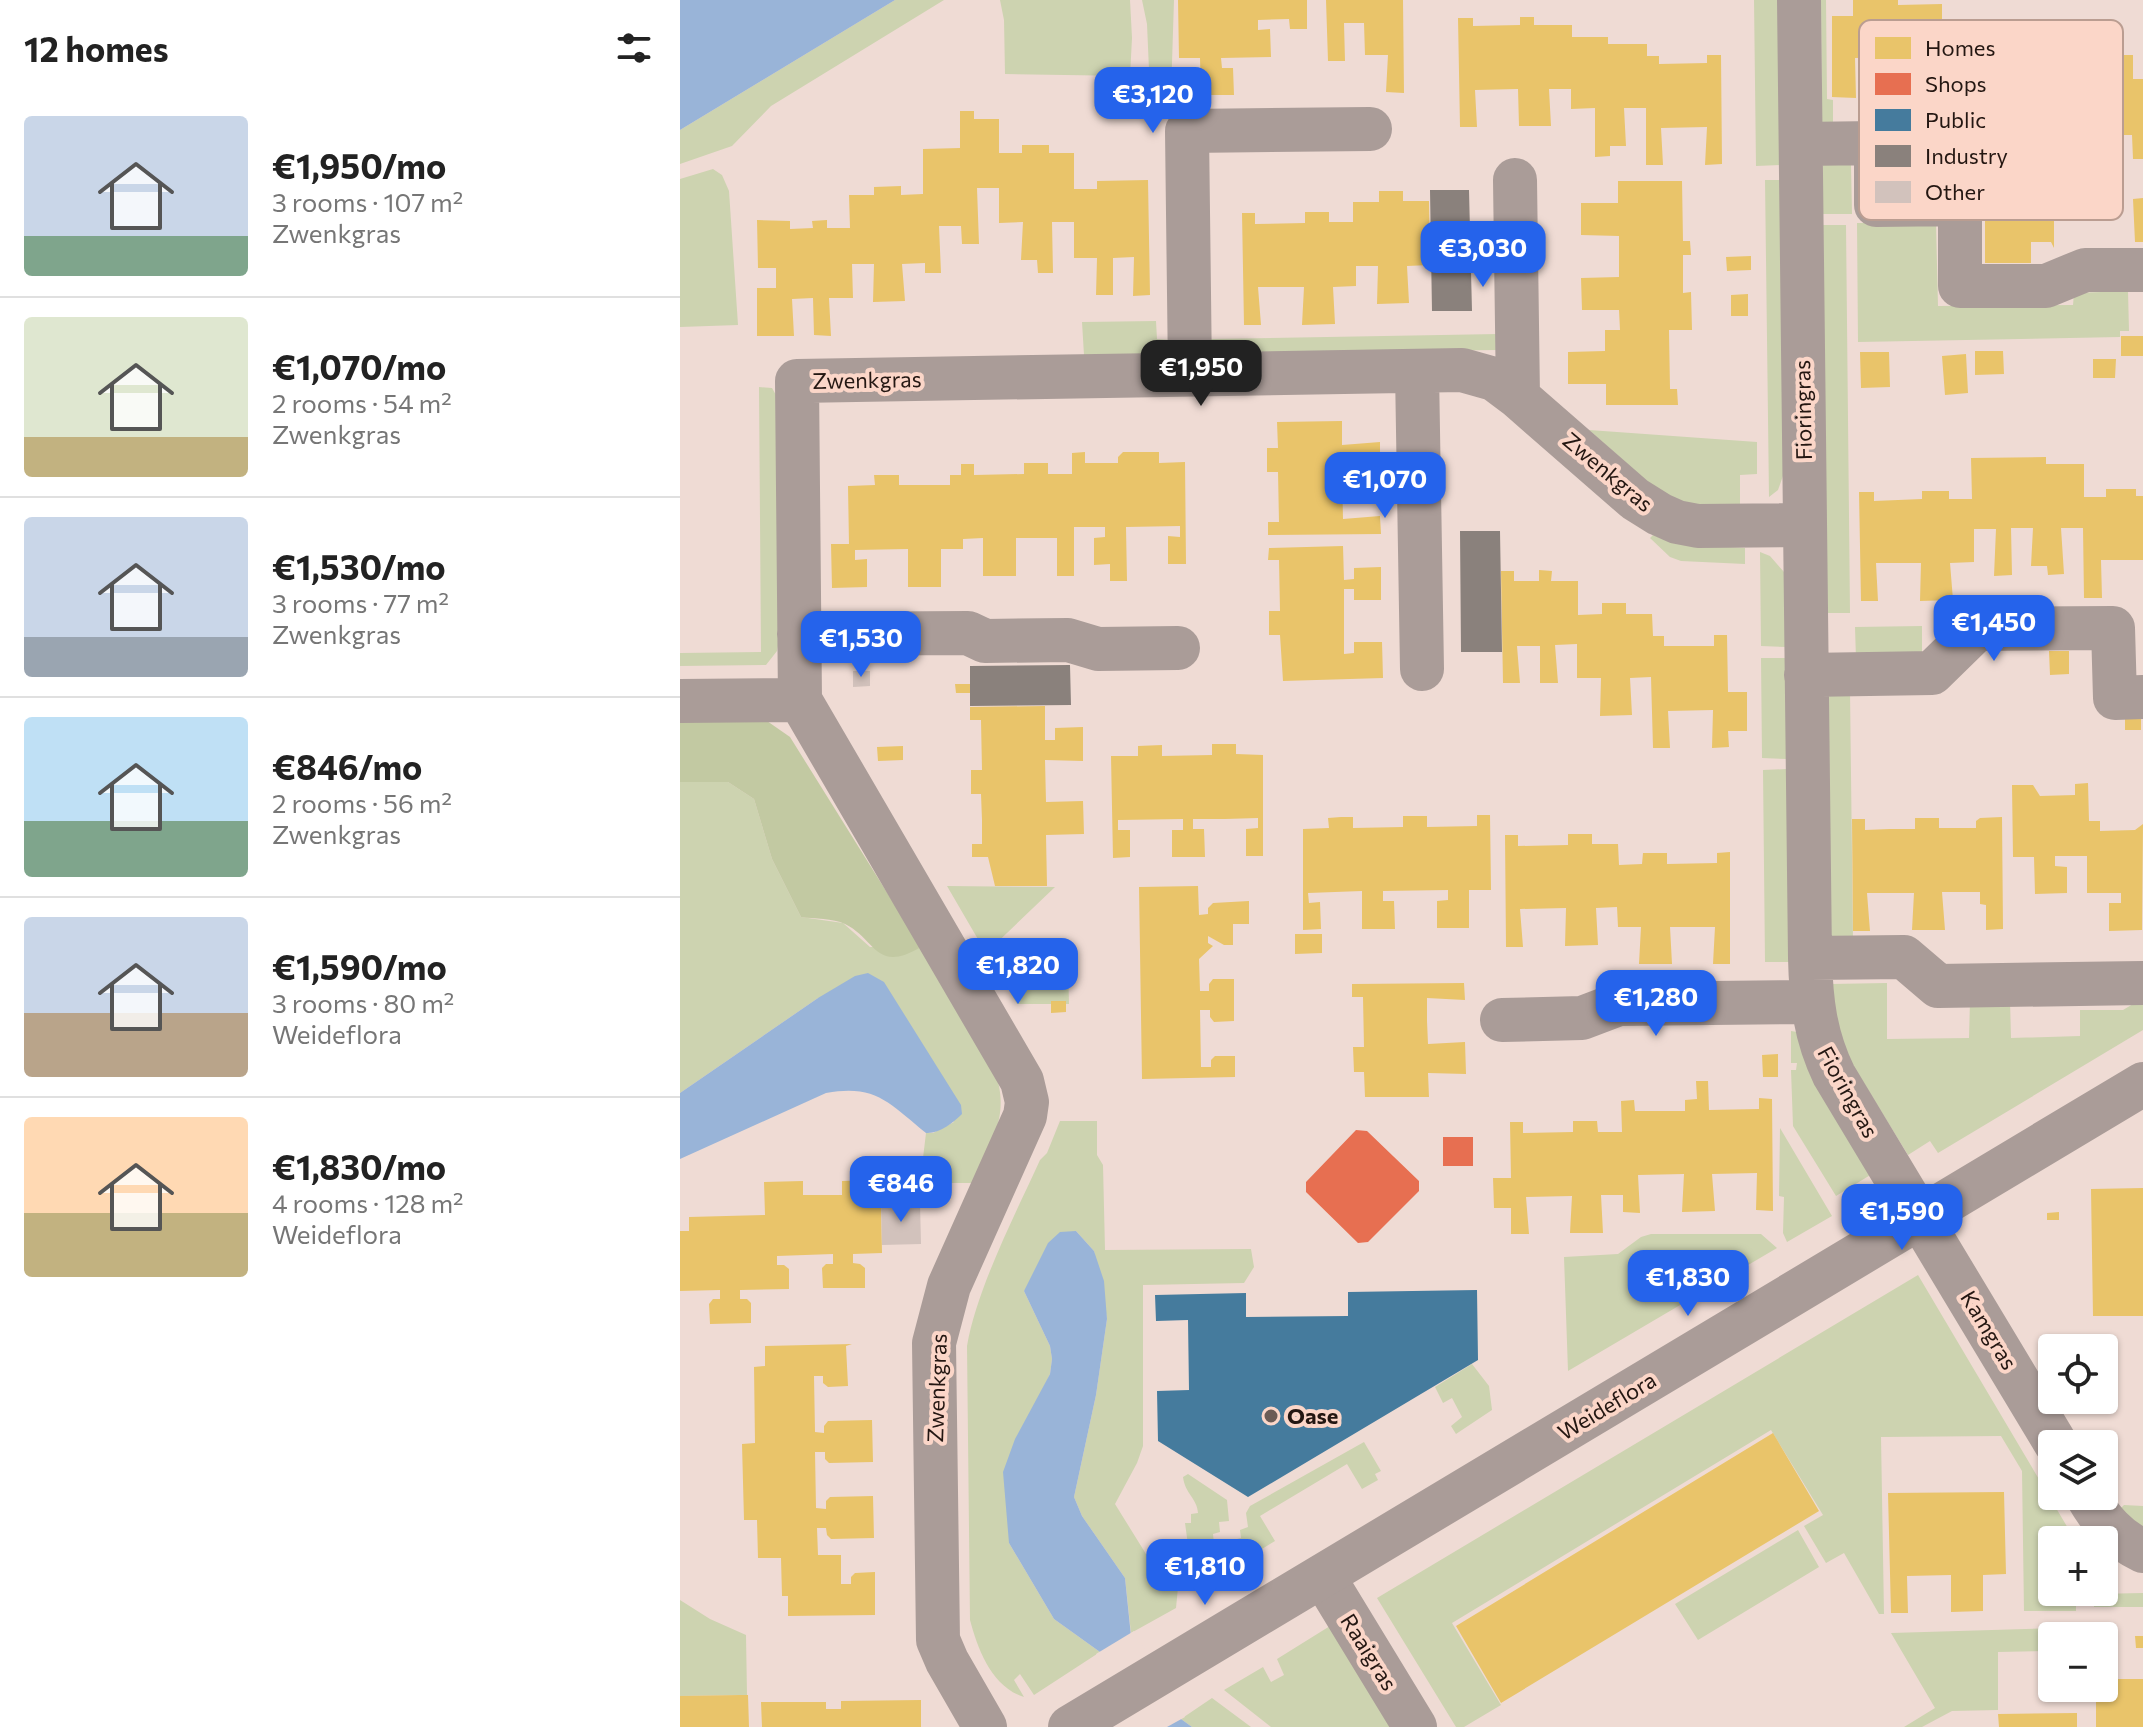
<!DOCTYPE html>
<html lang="en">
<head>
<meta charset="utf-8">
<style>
  :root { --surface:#fff; --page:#f2f2f2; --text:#222; --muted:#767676; --line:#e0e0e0; --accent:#2563eb }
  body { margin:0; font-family:Commissioner,sans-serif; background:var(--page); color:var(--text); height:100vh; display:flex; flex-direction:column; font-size:30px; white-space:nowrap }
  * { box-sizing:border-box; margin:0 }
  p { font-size:26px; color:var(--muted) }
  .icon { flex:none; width:44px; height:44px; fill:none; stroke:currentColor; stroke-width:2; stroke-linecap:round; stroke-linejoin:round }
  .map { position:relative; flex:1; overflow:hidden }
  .details { display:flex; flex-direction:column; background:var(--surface); width:680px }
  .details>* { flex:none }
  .tools { position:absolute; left:1358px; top:1334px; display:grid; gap:16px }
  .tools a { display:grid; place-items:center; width:80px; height:80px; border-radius:8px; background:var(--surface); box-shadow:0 2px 6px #0004; font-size:40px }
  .price { position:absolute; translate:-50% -68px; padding:0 18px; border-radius:16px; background:var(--accent); color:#fff; font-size:26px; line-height:52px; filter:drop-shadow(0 2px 4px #0008) }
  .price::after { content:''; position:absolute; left:50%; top:48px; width:24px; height:18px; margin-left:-12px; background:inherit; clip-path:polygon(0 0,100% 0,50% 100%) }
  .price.on { background:#222; color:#fff }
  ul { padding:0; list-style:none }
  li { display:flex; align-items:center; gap:24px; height:200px; padding:0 24px }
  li+li { border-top:2px solid var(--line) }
  li span { display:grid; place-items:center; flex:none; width:224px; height:160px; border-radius:8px; color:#555 }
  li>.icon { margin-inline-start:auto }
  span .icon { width:96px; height:96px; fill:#fffc; stroke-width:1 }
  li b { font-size:34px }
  h2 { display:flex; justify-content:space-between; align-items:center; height:96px; padding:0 24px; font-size:34px }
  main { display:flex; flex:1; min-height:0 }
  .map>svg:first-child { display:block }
  .green { fill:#cdd3b0 }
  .forest { fill:#c2c9a2 }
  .water { fill:#99b4d8 }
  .pier { fill:#efdbd4 }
  .homes { fill:#e9c46a; fill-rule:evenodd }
  .shops { fill:#e76f51 }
  .public { fill:#457b9d }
  .industry { fill:#8a817c }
  .building { fill:#d2c2bc }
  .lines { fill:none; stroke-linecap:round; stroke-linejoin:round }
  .minor { stroke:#aa9c98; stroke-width:44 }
  .tertiary { stroke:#aa9c98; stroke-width:44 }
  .poi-dot { fill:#6b5c56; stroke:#fbd6c8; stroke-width:3 }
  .labels { text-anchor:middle; stroke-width:8; stroke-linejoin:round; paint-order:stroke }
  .street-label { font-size:22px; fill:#241712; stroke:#fbd6c8 }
  .poi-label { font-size:22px; font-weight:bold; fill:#241712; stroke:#fbd6c8; text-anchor:start }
  .key { fill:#fbd6c8; stroke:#ba9d91; stroke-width:2 }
  .key-label { font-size:22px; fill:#241712 }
</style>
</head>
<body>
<main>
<section class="details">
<h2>12 homes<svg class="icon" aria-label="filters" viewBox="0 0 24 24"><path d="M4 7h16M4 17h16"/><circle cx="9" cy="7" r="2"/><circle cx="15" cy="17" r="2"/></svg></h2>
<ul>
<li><span style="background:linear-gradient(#c9d6e8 75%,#7fa58c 0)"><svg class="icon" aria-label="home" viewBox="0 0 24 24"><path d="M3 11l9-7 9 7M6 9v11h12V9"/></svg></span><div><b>€1,950/mo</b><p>3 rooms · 107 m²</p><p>Zwenkgras</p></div></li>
<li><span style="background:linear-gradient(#dfe7d0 75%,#c2b280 0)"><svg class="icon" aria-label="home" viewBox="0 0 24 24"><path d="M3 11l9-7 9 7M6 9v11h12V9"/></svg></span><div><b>€1,070/mo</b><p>2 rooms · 54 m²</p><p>Zwenkgras</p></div></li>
<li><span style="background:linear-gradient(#c9d6e8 75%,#9aa5b1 0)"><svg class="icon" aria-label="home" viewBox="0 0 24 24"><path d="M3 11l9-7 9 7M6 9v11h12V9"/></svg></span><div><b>€1,530/mo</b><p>3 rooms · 77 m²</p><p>Zwenkgras</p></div></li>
<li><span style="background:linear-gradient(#bfe0f5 65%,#7fa58c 0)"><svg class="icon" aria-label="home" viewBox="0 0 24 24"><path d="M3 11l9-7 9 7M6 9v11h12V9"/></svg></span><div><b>€846/mo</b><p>2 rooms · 56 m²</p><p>Zwenkgras</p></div></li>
<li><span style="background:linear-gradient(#c9d6e8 60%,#b9a48a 0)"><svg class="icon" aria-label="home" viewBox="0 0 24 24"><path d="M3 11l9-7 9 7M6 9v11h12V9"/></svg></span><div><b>€1,590/mo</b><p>3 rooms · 80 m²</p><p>Weideflora</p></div></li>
<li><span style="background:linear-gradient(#ffd9b3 60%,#c2b280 0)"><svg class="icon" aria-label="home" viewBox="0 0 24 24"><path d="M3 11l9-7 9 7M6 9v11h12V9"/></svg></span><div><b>€1,830/mo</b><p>4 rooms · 128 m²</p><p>Weideflora</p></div></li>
</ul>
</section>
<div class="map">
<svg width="1463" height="1727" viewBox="0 0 1463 1727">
  <rect width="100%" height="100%" fill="#efdbd4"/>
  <path class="green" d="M215,0H264L91,106L52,146L0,164V130Z
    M320,0H450L452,38L450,76L325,74L324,20Z
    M462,0H494L491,94L470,93L467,24Z
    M1074,0H1099L1100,165L1076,166Z
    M1141,0H1146L1147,99L1153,100V123H1142Z
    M1143,165H1171L1172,214H1143Z
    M33,169L42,175L49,191L58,325L0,327V179Z
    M1085,180H1101L1104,473L1098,490L1089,497Z
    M1177,223H1256L1258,306L1393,305L1394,293L1448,291L1449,331H1440V337L1178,342Z
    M1143,225H1166L1170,613H1146Z
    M476,321L477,339L490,340V354L404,355L402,322Z
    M818,334V350L530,353V339Z
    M79,387L92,388L96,395L100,636L97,651L86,665L0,666V653L81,652Z
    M909,430L1077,442V474L1060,475V506L1007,505L978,491Z
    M973,535L993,543L1065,548V564L1001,561L990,557L970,538Z
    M1080,552L1090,556L1104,572L1106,647L1081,646Z
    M1242,626V658L1176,659L1175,627Z
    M1081,658H1106L1107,759L1082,758Z
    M1147,690H1170L1173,942H1151Z
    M1107,769L1110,962H1085L1083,770Z
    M0,782H48L74,799L92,859L121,917L163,923L190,947H241L318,1082C328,1120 308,1148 294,1183H240L246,1133H253L274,1122L138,998L0,1093Z
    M267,886L375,887L306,953Z
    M388,965L389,1004H337L315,966Z
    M1207,983V1039L1289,1038L1290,1001L1330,1000L1331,1038L1400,1036V1010H1443L1463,998V1030L1258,1153L1250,1141L1228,1155L1169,1059L1155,1020L1151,984Z
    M1111,1031L1117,1032L1192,1174L1156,1196L1113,1126L1111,1070H1116L1117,1063H1111Z
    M380,1121H417V1155L423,1165L425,1250L571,1249L574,1267L564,1283L463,1285V1446L457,1463L435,1504L466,1554L479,1547L499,1577L496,1608L451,1633L445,1578L402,1516L394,1497L416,1395L427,1319L414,1251L396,1231L344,1291L370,1346L372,1359L370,1374L355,1406L329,1543L374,1619L420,1652L354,1695L340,1674L334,1680L344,1697C312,1687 298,1650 290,1620L287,1346C297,1288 335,1215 360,1160L367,1153Z
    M1100,1128L1152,1216L1107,1242L1103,1233L1104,1197L1099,1196Z
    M971,1234H1081L1097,1248L888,1371L884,1257L938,1254L961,1237Z
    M1238,1275L1395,1540H1372V1592H1396V1611H1344L1342,1471L1321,1436L1201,1437L1204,1614H1199L1164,1553L1146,1563L1124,1526L1143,1515L1091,1430L772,1623L821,1705L784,1727H776L697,1598Z
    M792,1364L809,1386L812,1410L776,1434L771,1426L782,1417L772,1398L763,1403L755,1387Z
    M684,1442L701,1471L695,1474L698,1480L682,1489L667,1464L580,1516L595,1541L550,1569L547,1548L554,1547L553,1540L561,1538L560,1530L568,1527L566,1513L570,1506Z
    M508,1474L547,1500L549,1521L539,1522L540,1532L533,1534L534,1543L508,1545L505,1523H511V1514L518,1513C517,1498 505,1494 503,1477Z
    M1444,1505L1463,1506V1528L1440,1509Z
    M1118,1530L1139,1567L1018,1640L995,1604Z
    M1463,1593V1607H1414V1594Z
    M0,1600L30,1619L66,1635L67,1695L0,1696Z
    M650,1626L711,1727H591L544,1690L583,1667L591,1682L604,1675L597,1659Z
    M1414,1627V1636H1372V1651L1318,1652V1710L1272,1711L1242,1727H1224L1255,1708L1211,1633Z
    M532,1698L571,1727H512L501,1719Z"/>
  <path class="forest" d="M0,721H87L110,737L241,947C195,974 196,939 165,924C153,918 134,919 121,917L92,859L74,799L48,782H0Z"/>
  <path class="water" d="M0,0H215L0,130Z
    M188,973L204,982L281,1105L282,1114C273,1123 259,1134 246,1133C209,1103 196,1084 146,1093L0,1159V1093L138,998L175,976Z
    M396,1231L414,1251L424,1281L427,1319L416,1395L394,1497L402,1516L445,1578L451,1636L501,1719L512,1727H462L420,1652L374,1619L329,1543L323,1472L335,1439L370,1374L372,1359L370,1346L344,1291L368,1243L380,1232Z"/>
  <path class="pier" d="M454,1631L505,1717L487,1727H458L416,1654Z"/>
  <path class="homes" d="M498,0H627V29H610L609,19L578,20V30L590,29L591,57L541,58L542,68H553L554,95H521L520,58H499Z
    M646,0H723L724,93L706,92L708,55H685L684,23H664L665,61H648Z
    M1173,0H1218V5L1262,4V24H1306V80H1347V69L1409,68L1408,55H1453V79H1463V159H1453L1452,135H1411V174H1439L1440,205L1410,206V197L1374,198V248L1371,242H1351V263H1305V200H1350L1349,160L1307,161L1306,187L1277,186L1276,144L1304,143V104L1261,105L1260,84L1217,85V57L1175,58L1176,98L1152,97V16H1173ZM1398,134V159H1375V135Z
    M840,17H854V25H892V37H928V44H967V56H979V64L1027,63V55H1041L1042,164L1025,165L1027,127L981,128L983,165H966V108H944L946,146H930V156L915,157V108L891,109V89H869L871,126H839L838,89L795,90L797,127H780L778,18H793V26L840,25Z
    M280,111H294V119H319V153H342V145H369V153H394V189H417V181L468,180L470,295L453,296L454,257L433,258V295H416L417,258H394V222H372L373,273H358L357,260H341L343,222L319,223V188H297L299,244H282L281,226H259L261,273H245V263L222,264L225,301L193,302L194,264H172L173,298H149L151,336L134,335L133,298L112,299L114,336H77V288H96V268H78L77,220L110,221V229L133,228L132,221L147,220V228H170L169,195H194V187L221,186V195L243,194V149L280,148Z
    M938,181H1002L1003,241H1010L1011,255H1003V293L1011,292L1012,330H989L990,389H997L998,405H926V384H888V352L925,351V330H940L939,310H902L901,278L939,277V236L901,235V203H938Z
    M699,191H723V201H749L750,265L727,266L729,303L697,304L698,266H676V286L653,287L655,324L622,325L624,287H578L581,325H564L562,213H575V224L625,223V212H649V222H673V202H699Z
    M1463,198V242H1455L1453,199Z
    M1071,256V270L1047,271L1046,257Z
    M1068,294V316H1051V295Z
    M1441,336H1463V356H1441Z
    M1295,351H1323L1324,374L1295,375Z
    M1180,352H1209L1210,387L1181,388Z
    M1286,354L1288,393L1265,395L1262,356Z
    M1413,359H1436L1435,378H1413Z
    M662,421V445L700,442V475L662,473L663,519L700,516L701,534L588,535V522H599L598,472H587V448H598L597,422Z
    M405,452V463H438V457L443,452H479V463L505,462L506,564H488V536L500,537V526L446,527L447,581H430V564L414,565V538L425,537V527H394V576H377V538H336V576H303V538L283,539V549H261V587H228V549L175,550V560L187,559V587L152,588L151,544H169L168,486L195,485L194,475H219V485H270V475H281V464H294V475L344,474V463H368V474H392V453Z
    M1366,457V464H1404V497H1426V489H1456V496H1463V560H1421L1422,598H1404L1403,528H1381L1384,574L1368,575L1367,566H1351L1353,528H1331L1332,575L1314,576L1316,529H1294V562L1270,563L1273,600L1240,601L1241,563H1196L1198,601H1181L1179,492H1194V501L1242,499V491H1269V499H1292L1291,458Z
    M663,546L664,580L674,579V568L701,567V600H674V589H664V654L674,653V642H702L703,678L603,681L600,635H589V611H600L599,560H588L589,548Z
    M859,570L872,571L871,581H898V615L922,614V603H946V614H972L973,636H984V646H1034V635H1047L1048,692H1067V731H1048L1049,747L1032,748L1033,710L988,711L990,748H973L971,677L950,678L952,715L920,716L921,678H897V644L875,645L878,683H860V646H837L840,683H823L821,571H834V581H859Z
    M1369,651H1389V674L1370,675Z
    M275,684H290V693H276Z
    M365,706V740H375V728L403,727V761L365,760L366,802L403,801L404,834L366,835L367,886H315L308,857H292V844H302V820L301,794H291V770H302L301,720H290V707Z
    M1445,712L1461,713V730H1445Z
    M532,744H556V754L583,755V856H566V829L578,828V818L545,819H513V829H524L525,857H492V830H503V819L438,820V830H450V857L433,858L431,756H458V746L482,745V756L532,755Z
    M223,746V760L198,761L197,747Z
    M1408,783L1409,821H1420V831L1455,830L1463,824L1462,930L1429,931V903H1441V893H1407V856H1375V866L1387,867V893L1355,894L1354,857H1333L1332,785H1353L1360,796L1395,795V784Z
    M797,815H810L811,890H789V928H757V901L768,900V890L703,891V901H714L715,929H682V891L628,893L629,903L640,902L641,929L623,930V829L649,828L648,818L661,817H673V828L723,827V816H747V827L797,826Z
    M1322,817L1323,929L1306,930V905L1300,904V892H1262L1265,930H1232L1234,893H1187L1190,931H1173L1172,819H1185V830L1210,829H1235V818H1259V828H1296V821L1300,818Z
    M888,834H912V844H938L939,865L962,864L963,853H987V864L1037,863V853L1050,852V964H1033L1035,927H990L992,964H959L961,927H938L937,907L916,908L918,945L885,946L886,908L840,909L843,947H826L825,835H838V846L888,845Z
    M518,886L519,915L528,914V908L533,903L569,901V924H553V945H544L528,936V943L533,946L519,959L520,991H529V984L533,979H554V1021L534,1022L530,1017V1010H520L521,1067H531V1060L535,1056H555V1077L462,1079L459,887Z
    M615,934H642V953L615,954Z
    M784,983L785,1000L747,998V1021L748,1044L785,1042L786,1074L748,1073L749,1097H685L684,1072H674L673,1047H684L683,997H672V984Z
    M371,1001H386V1012L371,1013Z
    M1098,1054V1077H1083L1082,1055Z
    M1016,1081H1028L1029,1110L1079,1109V1098L1092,1099L1093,1211L1076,1210L1077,1173L1032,1174L1035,1211L1002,1212L1004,1174L958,1175L960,1213L943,1212V1195H921L923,1233H890L892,1196L846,1197L849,1234H831V1208H814L813,1178H831L830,1122H843V1133L893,1132V1121H917L918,1132H942L941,1101L954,1100L955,1111H1005V1100L1017,1099Z
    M199,1180V1184L240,1183V1203L201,1204L202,1253L173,1254V1263L180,1264L185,1268V1288H143L142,1268L146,1264H153V1254L97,1256V1265H104L109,1269V1289L60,1290V1299H67L71,1303V1323L30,1324L29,1304L33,1299H40V1290L0,1291V1231H9V1217L85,1215L84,1182L123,1181V1195H162V1181Z
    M1463,1188V1316H1413L1411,1189Z
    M1379,1212V1220H1367V1213Z
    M172,1344L166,1346L168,1386L148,1387L143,1383V1376H134L135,1432L144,1433V1426L148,1421L192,1420L193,1462L149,1463L145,1459V1452H135L136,1508L146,1509V1501L150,1497L193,1496L194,1538L151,1539L147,1535L146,1528H137L138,1555H161V1584H171V1577L175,1573L195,1572V1615L108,1616V1596H102L101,1558H78L77,1520H64L62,1444L75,1443L74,1367L85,1366V1346Z
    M1093,1433L1139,1511L821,1703L776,1626Z
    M1324,1492L1326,1574L1303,1575V1611L1271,1612V1575L1227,1576L1228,1613H1211L1208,1493Z
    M1455,1636H1463V1648H1456Z
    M1424,1679H1463V1727H1416V1688H1424Z
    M60,1695H68L69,1727H0V1696Z
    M241,1700V1727H82L81,1702H146V1709H161V1701Z
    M1397,1713V1727H1319L1318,1714Z"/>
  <path class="shops" d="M676,1130L687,1131L739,1181V1191L688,1242L678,1243L626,1192V1182Z
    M763,1137H793V1166H763Z"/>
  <path class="public" d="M797,1290L798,1360L568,1497L478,1441L477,1391L509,1390L508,1320L476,1321L475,1295L566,1293V1317L668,1316V1292Z"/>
  <path class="industry" d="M750,190H789L792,311H752Z
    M780,531H820L822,652H781Z
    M390,665L391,705L290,706V666Z"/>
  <path class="building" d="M173,671H190V686L173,687Z
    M240,1203L241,1244L202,1245L201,1204Z"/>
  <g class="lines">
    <path class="minor" d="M1119,0L1130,958C1131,1000 1135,1036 1154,1075L1376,1444
      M1121,144L1196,143V205L1280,204V286H1366L1405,270H1463
      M835,180L838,397
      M737,371L742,669
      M510,374L507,131L690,129
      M119,634L288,633L305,641L388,640L418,649L498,648
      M1126,675L1252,673L1297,629L1433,628L1435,698L1463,697
      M0,701L120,700
      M1130,958L1224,957L1258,986L1463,983
      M822,1020L902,1018L939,1004L1131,1002
      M1407,1496C1421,1520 1437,1539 1463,1551
      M643,1576L735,1727
      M305,1727L267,1661L258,1640L254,1343L269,1286L345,1116L347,1102L342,1081L120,700L117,381L782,370L814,379L838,397L955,499L979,514L997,522L1018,526L1124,525"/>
    <path class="tertiary" d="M390,1727L1463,1084"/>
  </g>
  <circle class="poi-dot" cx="591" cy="1416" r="8"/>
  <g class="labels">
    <g class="street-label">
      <text transform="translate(187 380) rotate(-1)" y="8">Zwenkgras</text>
      <text transform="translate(1123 410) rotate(-91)" y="8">Fioringras</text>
      <text transform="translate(928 472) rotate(40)" y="8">Zwenkgras</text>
      <text transform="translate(1168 1092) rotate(61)" y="8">Fioringras</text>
      <text transform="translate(1309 1330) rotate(59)" y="8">Kamgras</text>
      <text transform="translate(257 1388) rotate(-88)" y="8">Zwenkgras</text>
      <text transform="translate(927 1406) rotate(-31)" y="8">Weideflora</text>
      <text transform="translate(689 1652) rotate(58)" y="8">Raaigras</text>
    </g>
    <g class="poi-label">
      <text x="607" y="1424">Oase</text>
    </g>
  </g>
  <rect x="1179" y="20" width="264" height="200" rx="12" class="key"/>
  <rect x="1195" y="37" width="36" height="22" fill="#e9c46a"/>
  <rect x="1195" y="73" width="36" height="22" fill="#e76f51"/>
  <rect x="1195" y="109" width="36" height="22" fill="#457b9d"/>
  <rect x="1195" y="145" width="36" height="22" fill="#8a817c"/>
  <rect x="1195" y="181" width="36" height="22" fill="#d2c2bc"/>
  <g class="key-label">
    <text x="1245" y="56">Homes</text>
    <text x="1245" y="92">Shops</text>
    <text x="1245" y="128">Public</text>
    <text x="1245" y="164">Industry</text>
    <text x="1245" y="200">Other</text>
  </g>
</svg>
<div class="tools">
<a><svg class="icon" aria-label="locate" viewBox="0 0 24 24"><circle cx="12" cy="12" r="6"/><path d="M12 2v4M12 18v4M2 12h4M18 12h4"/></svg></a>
<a><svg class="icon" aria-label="layers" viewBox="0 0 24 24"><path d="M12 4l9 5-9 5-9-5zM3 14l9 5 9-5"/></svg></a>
<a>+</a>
<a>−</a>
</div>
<b class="price" style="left:473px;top:135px">€3,120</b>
<b class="price" style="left:803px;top:289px">€3,030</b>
<b class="price on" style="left:521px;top:408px">€1,950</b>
<b class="price" style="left:705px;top:520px">€1,070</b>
<b class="price" style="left:1314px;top:663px">€1,450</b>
<b class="price" style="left:181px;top:679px">€1,530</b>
<b class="price" style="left:338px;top:1006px">€1,820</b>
<b class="price" style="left:976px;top:1038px">€1,280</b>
<b class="price" style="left:221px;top:1224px">€846</b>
<b class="price" style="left:1222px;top:1252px">€1,590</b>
<b class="price" style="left:1008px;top:1318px">€1,830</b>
<b class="price" style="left:525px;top:1607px">€1,810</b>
</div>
</main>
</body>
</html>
